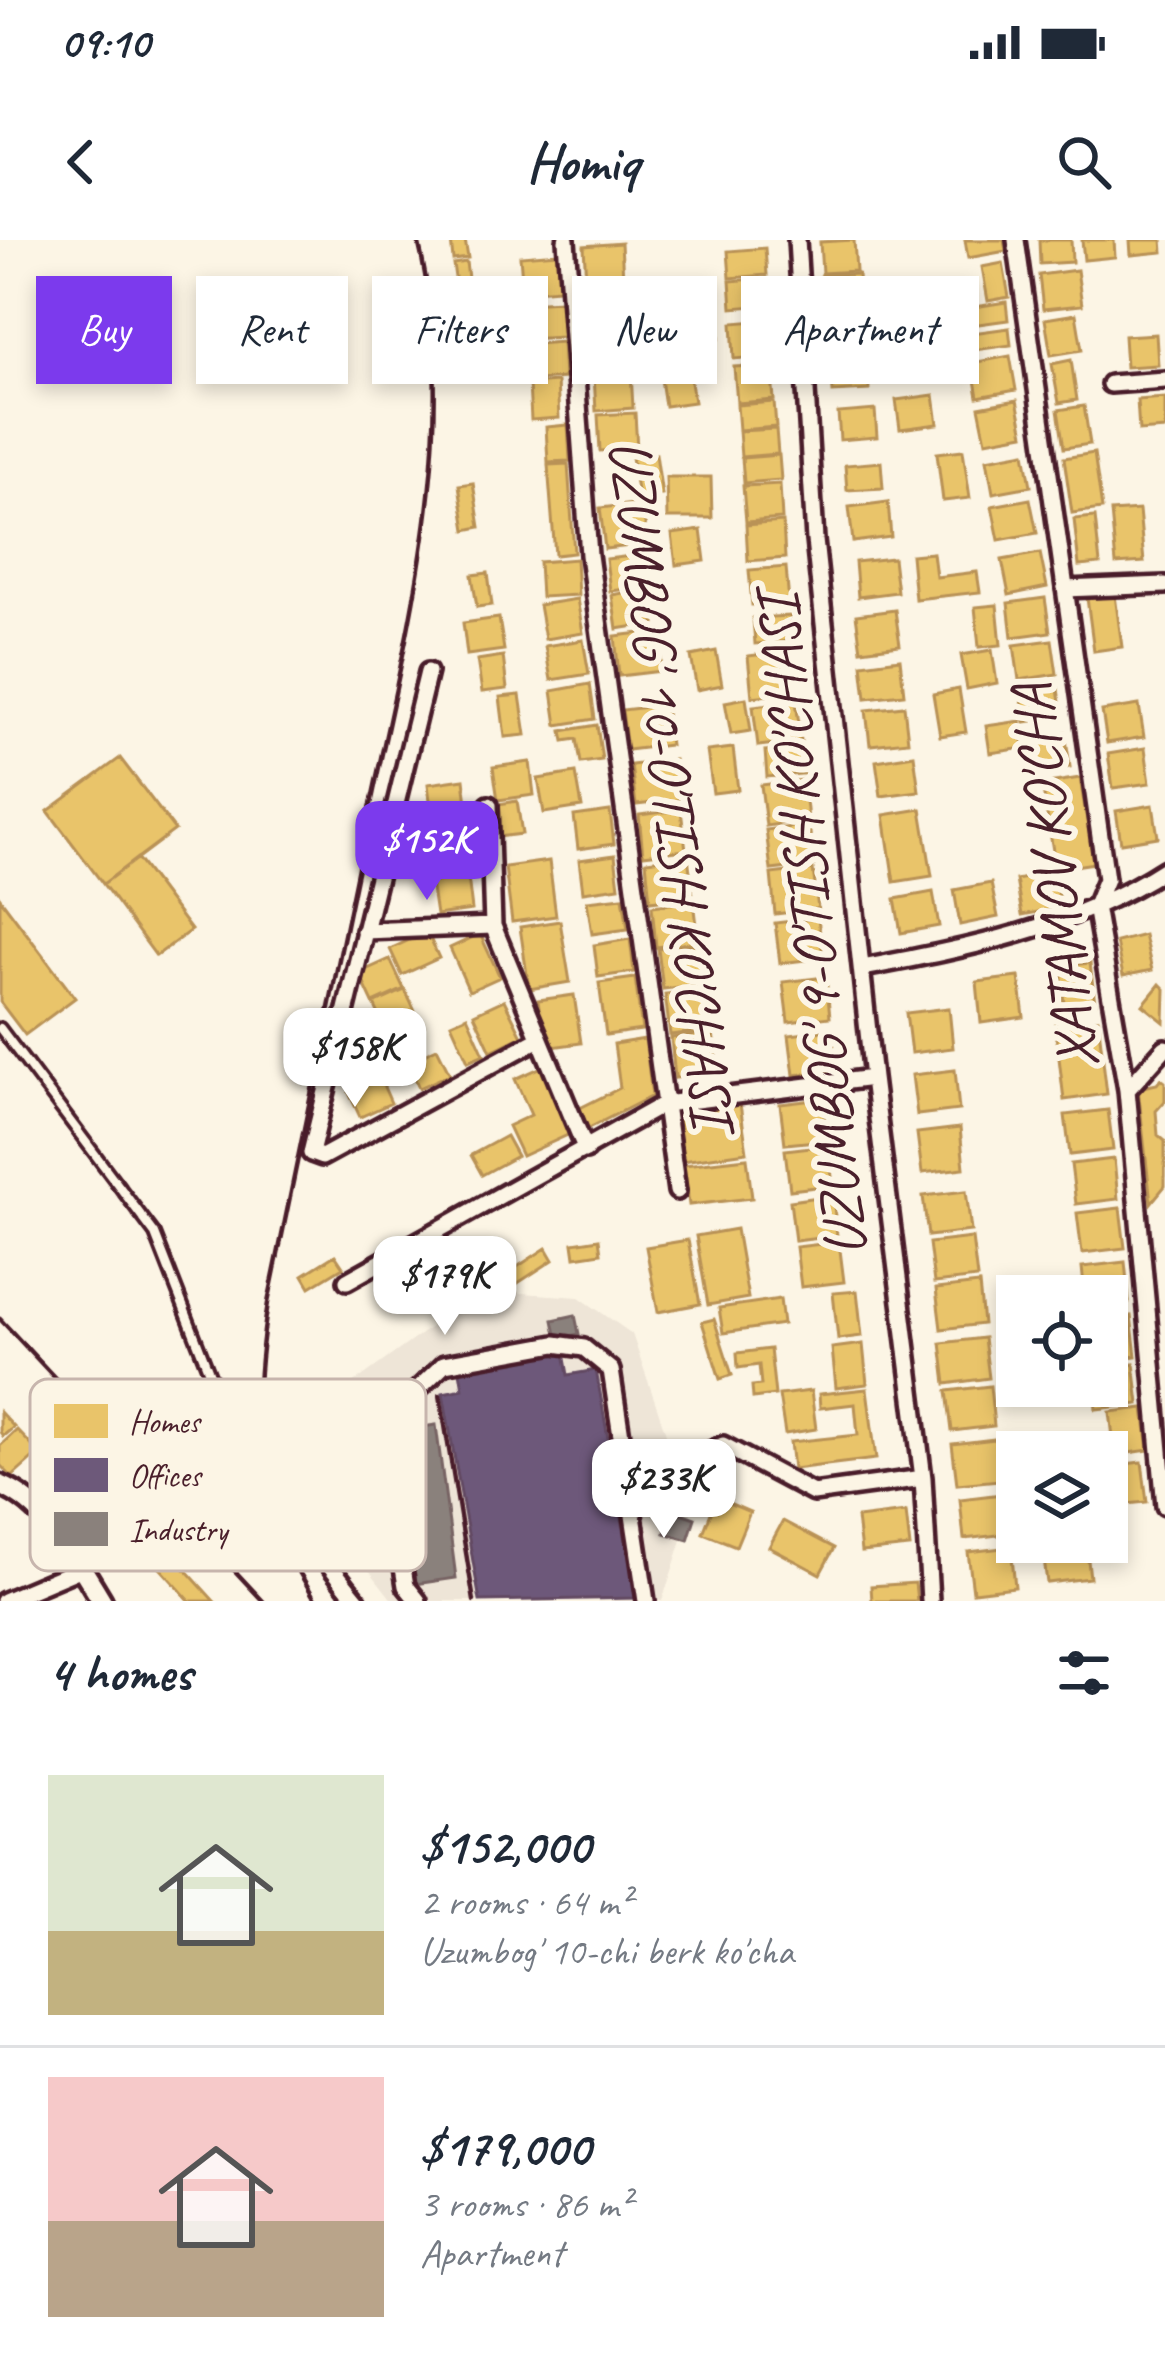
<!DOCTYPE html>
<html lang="en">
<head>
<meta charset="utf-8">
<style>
  :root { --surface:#fff; --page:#f6f6f7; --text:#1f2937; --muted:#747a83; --line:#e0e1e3; --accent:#7c3aed }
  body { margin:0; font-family:Caveat,sans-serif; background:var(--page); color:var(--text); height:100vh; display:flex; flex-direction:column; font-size:45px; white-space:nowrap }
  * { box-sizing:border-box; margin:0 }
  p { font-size:39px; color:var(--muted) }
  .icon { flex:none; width:66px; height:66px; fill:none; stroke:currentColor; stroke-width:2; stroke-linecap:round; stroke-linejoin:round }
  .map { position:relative; height:1361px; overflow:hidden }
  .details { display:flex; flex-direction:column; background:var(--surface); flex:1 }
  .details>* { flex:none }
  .hud { position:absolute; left:36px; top:36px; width:1095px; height:108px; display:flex; gap:24px }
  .controls { position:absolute; left:996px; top:1035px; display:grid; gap:24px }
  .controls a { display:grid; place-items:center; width:132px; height:132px; border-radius:0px; background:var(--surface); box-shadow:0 6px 18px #0003; font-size:60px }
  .price { position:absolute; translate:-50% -102px; padding:0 27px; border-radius:24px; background:#fff; color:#222; font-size:39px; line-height:78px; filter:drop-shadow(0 3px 6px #0008) }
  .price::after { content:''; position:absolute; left:50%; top:72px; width:36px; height:27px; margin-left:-18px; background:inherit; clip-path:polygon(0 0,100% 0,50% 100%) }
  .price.current { background:var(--accent); color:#fff }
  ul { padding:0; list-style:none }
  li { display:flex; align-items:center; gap:36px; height:300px; padding:0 48px }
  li+li { border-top:3px solid var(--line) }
  li span { display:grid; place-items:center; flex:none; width:336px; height:240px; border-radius:0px; color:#555 }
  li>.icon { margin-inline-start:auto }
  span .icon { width:144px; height:144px; fill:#fffc; stroke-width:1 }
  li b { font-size:51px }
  h2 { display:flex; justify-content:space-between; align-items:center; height:144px; padding:0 48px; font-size:51px }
  .pill { padding:0 42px; border-radius:0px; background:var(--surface); box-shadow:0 6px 18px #0003; font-size:42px; line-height:108px }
  .pill.current { background:var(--accent); color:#fff }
  .status { display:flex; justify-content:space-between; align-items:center; height:84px; padding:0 60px; background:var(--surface); direction:ltr }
  .status svg { height:33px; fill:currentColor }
  header { display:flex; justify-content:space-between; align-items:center; height:156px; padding:0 48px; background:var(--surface); font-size:54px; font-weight:700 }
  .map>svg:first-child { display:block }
  .built { fill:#eee5d7 }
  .homes { fill:#e9c46a; stroke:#b99257; stroke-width:3 }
  .offices { fill:#6d597a; stroke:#624862; stroke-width:3 }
  .industry { fill:#8a817c; stroke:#776464; stroke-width:3 }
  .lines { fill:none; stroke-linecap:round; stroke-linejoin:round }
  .service-casing { stroke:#4a1f2b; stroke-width:16 }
  .minor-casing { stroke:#4a1f2b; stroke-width:24 }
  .tertiary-casing { stroke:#4a1f2b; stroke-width:27 }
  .service { stroke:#fcf5e5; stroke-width:8 }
  .minor { stroke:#fcf5e5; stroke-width:15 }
  .tertiary { stroke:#fcf5e5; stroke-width:18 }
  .rail { stroke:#4a1f2b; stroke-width:4.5 }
  .labels { text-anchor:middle; stroke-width:12; stroke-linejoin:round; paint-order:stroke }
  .street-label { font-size:60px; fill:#4a1f2b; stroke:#fcf5e5 }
  .key { fill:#fcf5e5; stroke:#c7b5ad; stroke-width:3 }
  .key-label { font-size:33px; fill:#4a1f2b }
</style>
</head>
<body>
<div class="status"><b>09:10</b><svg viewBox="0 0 49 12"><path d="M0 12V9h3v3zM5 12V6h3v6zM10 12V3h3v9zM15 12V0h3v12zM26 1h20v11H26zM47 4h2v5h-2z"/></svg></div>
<header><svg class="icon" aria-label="back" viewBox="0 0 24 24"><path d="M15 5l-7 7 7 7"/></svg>Homiq<svg class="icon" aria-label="search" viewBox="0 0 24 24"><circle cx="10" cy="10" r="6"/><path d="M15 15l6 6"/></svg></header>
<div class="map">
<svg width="1165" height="1361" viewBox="0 0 1165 1361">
  <rect width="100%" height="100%" fill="#fcf5e5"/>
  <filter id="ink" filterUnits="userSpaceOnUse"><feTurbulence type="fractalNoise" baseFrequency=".00833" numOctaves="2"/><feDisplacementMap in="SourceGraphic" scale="24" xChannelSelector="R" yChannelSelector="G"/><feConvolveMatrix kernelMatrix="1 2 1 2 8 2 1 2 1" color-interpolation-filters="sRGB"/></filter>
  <g filter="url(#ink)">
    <path class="built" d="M482,1050L579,1057L632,1094L692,1270L662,1361H393L314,1259L284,1193Z"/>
    <path class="homes" d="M451,0H465L468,18L453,20Z
      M854,0L856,31L822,33L820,2Z
      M965,0H1004L1006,11L968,18Z
      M1039,0H1071L1072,22L1040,24Z
      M1082,0H1114L1115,17L1084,20Z
      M1130,0H1162L1163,12L1131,15Z
      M621,3L623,39L586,41L584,6Z
      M765,8L767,35L730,38L728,11Z
      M557,13L560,49L523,52L520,16Z
      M466,22L471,62L459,64L453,24Z
      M1003,23L1009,57L988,61L982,27Z
      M1077,30L1082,65L1043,69L1039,35Z
      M858,34L860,69L823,72L821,36Z
      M767,38L769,65L732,68L730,41Z
      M623,45L626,80L589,83L586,47Z
      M904,50L907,78L867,82L864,54Z
      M561,61L563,97L527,99L524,63Z
      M1006,62L1008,80L971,85L968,68Z
      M484,65L489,105L474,107L468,67Z
      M718,69L719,99L660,101L659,70Z
      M860,72L862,107L825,110L823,74Z
      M1076,74L1082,110L1051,115L1045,79Z
      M768,80L771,116L734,119L732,83Z
      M1009,88L1011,105L974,110L972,93Z
      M628,91L631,127L594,129L592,94Z
      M1156,94L1158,125L1126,127L1124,96Z
      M562,102L564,138L538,140L535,104Z
      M1010,116L1016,150L978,157L972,123Z
      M1071,120L1077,160L1059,163L1052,124Z
      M868,122L869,150L833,152L831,125Z
      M771,125L774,160L737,163L734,127Z
      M631,132L633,168L596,171L594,135Z
      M690,135L694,162L665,166L661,139Z
      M557,142L559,178L531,180L529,144Z
      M934,155L938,184L900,189L896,160Z
      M1165,158V189L1139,191L1137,160Z
      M1017,160L1024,194L986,201L979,167Z
      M774,162L776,187L739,190L737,165Z
      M1084,166L1090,204L1064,208L1058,170Z
      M875,170L877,197L840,200L838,173Z
      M635,173L637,209L600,211L598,175Z
      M568,185L570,221L548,222L546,187Z
      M776,189L778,214L741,217L739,191Z
      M963,210L970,258L943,261L937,213Z
      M1025,212L1031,246L993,253L987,219Z
      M1094,213L1102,269L1072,273L1064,218Z
      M656,214L662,255L638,258L632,217Z
      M779,215L781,240L744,243L742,218Z
      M881,222L883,248L847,250L845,225Z
      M568,224L574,313L555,315L548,225Z
      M666,237H711L712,278H667Z
      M473,243L480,287L466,290L459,245Z
      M780,244L782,279L746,282L743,246Z
      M1030,259L1037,293L999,300L992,266Z
      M888,262L891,297L853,302L849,267Z
      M643,263L647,304L605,309L600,268Z
      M1139,270L1144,322L1116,324L1111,272Z
      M1095,277L1100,324L1079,326L1074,279Z
      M783,282L785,318L748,321L746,285Z
      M701,290L705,321L676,325L672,294Z
      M933,313L936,337L977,332L980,352L915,359L911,315Z
      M1040,313L1047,347L1009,355L1002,320Z
      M649,314L652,346L610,351L606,319Z
      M893,318L897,352L858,357L855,322Z
      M576,319L578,355L541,357L539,322Z
      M786,327L789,363L752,365L749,330Z
      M488,333L492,365L477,367L472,335Z
      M650,348L655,383L617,389L612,355Z
      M1115,355L1122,407L1094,411L1087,358Z
      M1045,358L1050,392L1012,397L1008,363Z
      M577,359L583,393L545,399L539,365Z
      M997,365L1001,405L979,407L975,367Z
      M895,370L900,405L861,410L856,375Z
      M790,376L792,401L755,404L753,378Z
      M499,378L504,410L467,415L463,383Z
      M658,391L662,431L619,436L615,396Z
      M583,400L589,434L551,440L545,406Z
      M1052,400L1057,434L1019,440L1014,405Z
      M992,410L997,443L967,449L961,415Z
      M716,411L722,445L697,450L691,416Z
      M791,411L795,452L752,457L748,416Z
      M503,416L507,449L482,452L477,420Z
      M900,419L904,454L866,458L862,424Z
      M1057,442L1062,476L1025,482L1020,448Z
      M590,444L595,479L557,485L552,451Z
      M959,449L966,492L940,496L933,454Z
      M520,455L526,495L505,497L500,457Z
      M746,458L751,491L731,494L725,462Z
      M796,461L801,501L758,506L753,466Z
      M665,465L670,505L627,510L622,470Z
      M1139,465L1144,497L1107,503L1102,471Z
      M904,466L908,501L870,505L866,470Z
      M1021,481L1024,508L990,513L986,486Z
      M597,485L602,520L581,523L577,499L564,501L562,491Z
      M1065,492L1070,527L1033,532L1028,498Z
      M733,508L738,550L713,553L707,511Z
      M1145,508L1150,543L1113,548L1108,514Z
      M801,509L803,534L767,537L765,511Z
      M914,515L919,551L881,556L876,521Z
      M120,518L175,590L103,644L48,571Z
      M674,520L679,560L636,565L631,525Z
      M530,522L534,555L498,560L493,527Z
      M576,533L582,567L544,573L538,539Z
      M1080,538L1094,623L1056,629L1042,544Z
      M464,539L468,572L432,577L428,544Z
      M804,540L808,580L766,586L761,545Z
      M517,561L522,594L497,597L493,565Z
      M1153,565L1158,597L1121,603L1116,571Z
      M921,569L932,636L894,642L884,575Z
      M681,570L686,610L643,615L639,575Z
      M610,571L614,604L578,609L574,576Z
      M809,585L814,625L771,630L766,590Z
      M471,595L476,628L440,633L435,600Z
      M615,615L619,647L583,652L579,620Z
      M688,616L693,656L650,661L646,621Z
      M137,618L191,690L156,716L103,644Z
      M549,621L556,676L512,682L505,627Z
      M813,629L818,669L775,674L771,634Z
      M1054,633L1060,668L1022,675L1016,640Z
      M468,637L472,670L436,675L431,642Z
      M991,643L998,677L960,685L954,650Z
      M933,652L939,686L901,693L895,659Z
      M623,657L628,689L592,694L587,661Z
      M0,658L75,758L25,795L0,762Z
      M694,661L699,702L656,707L652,666Z
      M818,678L823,718L780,723L775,683Z
      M560,681L570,742L529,749L520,687Z
      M427,692L439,718L402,735L390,709Z
      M480,694L500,737L469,751L450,708Z
      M1144,695L1152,730L1123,736L1116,702Z
      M630,699L634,732L598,737L594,705Z
      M701,704L706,744L663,749L658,709Z
      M390,719L404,749L373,763L359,733Z
      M1090,723L1095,763L1064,766L1061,726Z
      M826,737L830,777L788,782L783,742Z
      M1019,737L1024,777L981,783L977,742Z
      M635,738L642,790L606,795L599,743Z
      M1160,744L1165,749L1164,782L1143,765Z
      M405,750L419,780L388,794L374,764Z
      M708,750L713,790L670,795L665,754Z
      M574,755L581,803L544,808L538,760Z
      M504,760L522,796L491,811L474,774Z
      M949,768L953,808L911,813L906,773Z
      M467,776L484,814L468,821L451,783Z
      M1098,779L1107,854L1064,860L1055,784Z
      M832,790L836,830L794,835L789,795Z
      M713,793L718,833L675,838L671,798Z
      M645,799L652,856L587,889L580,868L620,848L614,804Z
      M437,808L450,834L419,848L407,822Z
      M542,827L572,893L522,916L508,886L531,875L515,839Z
      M955,830L959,870L917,875L912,835Z
      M380,838L391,863L360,877L349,853Z
      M1161,839L1165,842V861L1156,871L1158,895L1165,901V946L1151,963L1138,848L1157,844Z
      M823,859L827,900L785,904L780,864Z
      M740,864L747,912L682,921L675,873Z
      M1108,870L1113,910L1070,915L1065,875Z
      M960,888L964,928L922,933L917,893Z
      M506,896L517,916L482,935L471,915Z
      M828,905L833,945L790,950L785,910Z
      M747,918L752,958L689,965L684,925Z
      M1114,919L1118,959L1076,964L1071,924Z
      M966,951L971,991L928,996L923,956Z
      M833,955L837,996L795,1001L790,961Z
      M1120,968L1125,1008L1082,1013L1077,973Z
      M736,989L748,1058L708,1065L696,996Z
      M972,998L977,1038L934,1043L929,1003Z
      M599,999L601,1013L575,1017L573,1003Z
      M688,1000L700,1064L658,1072L646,1007Z
      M839,1002L844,1042L801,1047L796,1007Z
      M546,1008L553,1020L512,1047L505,1035Z
      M335,1015L343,1027L310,1047L303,1035Z
      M1125,1022L1129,1062L1107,1065V1056H1085L1082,1027Z
      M979,1044L983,1084L941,1089L936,1049Z
      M857,1051L862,1096L838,1099L833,1053Z
      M780,1059L783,1084L723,1093L719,1068Z
      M1131,1076L1136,1116L1107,1120V1079Z
      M714,1079L732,1135L720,1139L702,1082Z
      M984,1098L989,1138L946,1144L941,1103Z
      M863,1104L867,1144L836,1148L832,1108Z
      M770,1109L775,1155L753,1158L752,1146L761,1145L759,1125L738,1128L737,1113Z
      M1134,1124L1139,1164L1096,1169L1094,1146H1107V1127Z
      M990,1146L994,1186L952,1191L947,1151Z
      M867,1149L876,1219L793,1229L790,1202L858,1195L855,1164L820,1168L819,1154Z
      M811,1151L816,1189L785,1194L779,1155Z
      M1144,1168L1149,1210L1115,1215L1110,1172Z
      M0,1172L14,1187L3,1196L0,1192Z
      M17,1190L39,1213L12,1237L0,1225V1206Z
      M995,1199L1000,1240L957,1244L952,1204Z
      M1142,1222L1147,1262L1107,1266V1226Z
      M1002,1254L1007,1294L964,1299L960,1259Z
      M717,1258L750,1272L736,1306L703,1293Z
      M906,1272L910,1307L861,1312L857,1278Z
      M783,1281L834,1308L820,1334L769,1307Z
      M1086,1302L1090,1338L1047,1343L1042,1303Z
      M165,1307L214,1361H190L152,1319Z
      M1011,1307L1015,1347L973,1352L968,1312Z
      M915,1343L917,1361H872L871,1346Z"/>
    <path class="offices" d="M564,1113L568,1135L596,1130L636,1358L480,1361L443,1153L463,1149L460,1131Z"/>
    <path class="industry" d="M575,1075L579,1094L557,1099L553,1080Z
      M436,1185L456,1338L415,1344L395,1191Z
      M672,1270L695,1278L688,1300L665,1293Z"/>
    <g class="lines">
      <g class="service-casing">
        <path id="service" d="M0,788L155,994L214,1145L241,1191L264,1217"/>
      </g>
      <g class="minor-casing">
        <path id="minor" d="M566,0L589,315L677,951
          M797,0L815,300L873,838L923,1238L930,1361
          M1016,0L1106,639L1095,666L1127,850L1165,1266
          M1110,144L1165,140
          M1065,349L1165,345
          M428,432L311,913L322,917L537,800
          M489,565L493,686L586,910
          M364,691L493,686
          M863,728C968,708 1074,688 1165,629
          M1127,850L1165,808
          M347,1041L664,864L873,838
          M265,1218C288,1273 321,1315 358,1361
          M631,1248L723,1205L813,1253L923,1238
          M4,1361L82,1328
          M418,1361L406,1346L380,1186L444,1124L555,1104L584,1108L611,1130L646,1361"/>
      </g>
      <g class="tertiary-casing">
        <path id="tertiary" d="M0,1245C47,1264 77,1320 102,1361"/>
      </g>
      <use href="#service" class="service"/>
      <use href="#minor" class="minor"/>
      <use href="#tertiary" class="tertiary"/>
      <path class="rail" d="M0,1079L263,1361
        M440,1155L474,1361
        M316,1361C304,1339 289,1318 280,1295C251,1222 256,1138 268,1063C302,900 336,737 369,574C408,387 463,190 418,0"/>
    </g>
  </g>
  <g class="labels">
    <g class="street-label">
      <text transform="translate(673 542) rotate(83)" y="21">UZUMBOG' 10-O'TISH KO'CHASI</text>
      <text transform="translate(1053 637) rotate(-97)" y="21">XATAMOV KO'CHA</text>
      <text transform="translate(810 686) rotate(-96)" y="21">UZUMBOG' 9-O'TISH KO'CHASI</text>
    </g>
  </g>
  <rect x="30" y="1139" width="396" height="192" rx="18" class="key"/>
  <rect x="54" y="1164" width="54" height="34" fill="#e9c46a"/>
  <rect x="54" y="1218" width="54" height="34" fill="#6d597a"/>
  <rect x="54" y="1272" width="54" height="34" fill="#8a817c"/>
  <g class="key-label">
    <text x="129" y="1193">Homes</text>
    <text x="129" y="1247">Offices</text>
    <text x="129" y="1301">Industry</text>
  </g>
</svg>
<div class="controls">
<a><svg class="icon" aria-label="locate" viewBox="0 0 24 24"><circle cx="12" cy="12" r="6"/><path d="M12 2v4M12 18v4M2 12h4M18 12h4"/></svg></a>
<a><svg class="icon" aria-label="layers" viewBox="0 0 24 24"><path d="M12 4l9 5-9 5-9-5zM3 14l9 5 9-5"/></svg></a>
</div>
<b class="price current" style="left:427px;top:663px">$152K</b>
<b class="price" style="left:355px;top:870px">$158K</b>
<b class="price" style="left:445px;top:1098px">$179K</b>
<b class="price" style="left:664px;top:1301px">$233K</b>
<div class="hud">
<a class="pill current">Buy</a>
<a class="pill">Rent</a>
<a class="pill">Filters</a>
<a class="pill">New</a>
<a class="pill">Apartment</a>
</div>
</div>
<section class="details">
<h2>4 homes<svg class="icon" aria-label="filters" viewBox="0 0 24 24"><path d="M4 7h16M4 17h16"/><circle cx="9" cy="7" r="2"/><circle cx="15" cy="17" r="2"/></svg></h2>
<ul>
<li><span style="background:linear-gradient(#dfe7d0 65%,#c2b280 0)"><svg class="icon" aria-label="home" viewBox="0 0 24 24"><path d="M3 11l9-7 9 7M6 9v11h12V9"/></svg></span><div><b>$152,000</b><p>2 rooms · 64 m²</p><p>Uzumbog' 10-chi berk ko'cha</p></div></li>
<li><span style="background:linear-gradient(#f6c9c9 60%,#b9a48a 0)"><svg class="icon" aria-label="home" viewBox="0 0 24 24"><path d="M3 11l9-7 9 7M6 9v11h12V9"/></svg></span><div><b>$179,000</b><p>3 rooms · 86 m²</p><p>Apartment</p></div></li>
</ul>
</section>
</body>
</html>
